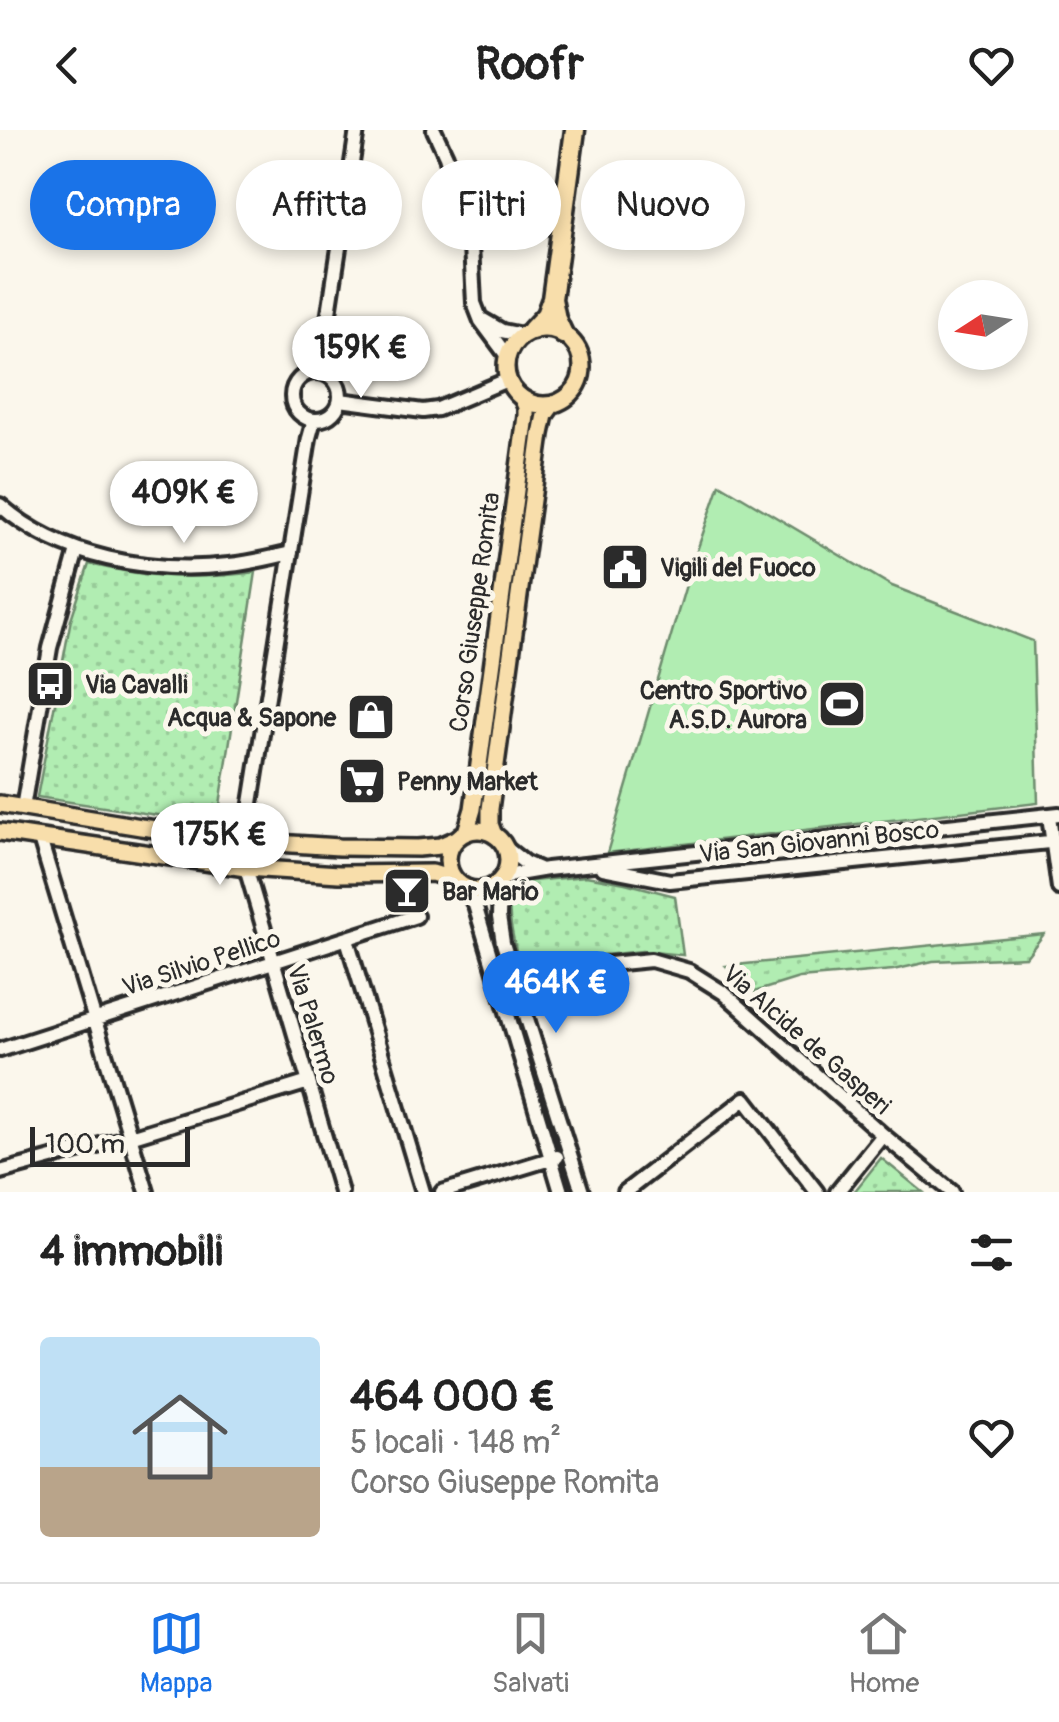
<!DOCTYPE html>
<html lang="it">
<head>
<meta charset="utf-8">
<style>
  :root { --surface:#fff; --page:#f6f6f6; --text:#222; --muted:#767676; --line:#e0e0e0; --accent:#1a73e8 }
  body { margin:0; font-family:Pangolin,sans-serif; background:var(--page); color:var(--text); height:100vh; display:flex; flex-direction:column; font-size:38px; white-space:nowrap }
  * { box-sizing:border-box; margin:0 }
  p { font-size:32px; color:var(--muted) }
  .icon { flex:none; width:55px; height:55px; fill:none; stroke:currentColor; stroke-width:2; stroke-linecap:round; stroke-linejoin:round }
  .map { position:relative; height:1062px; overflow:hidden }
  .side { display:flex; flex-direction:column; background:var(--surface); flex:1 }
  .side>* { flex:none }
  .hud { position:absolute; left:30px; top:30px; width:1000px; height:90px; display:flex; gap:20px }
  .needle { width:65px; rotate:258deg }
  .fabs { position:absolute; left:938px; top:150px; display:grid; gap:20px }
  .fabs a { display:grid; place-items:center; width:90px; height:90px; border-radius:50%; background:var(--surface); box-shadow:0 5px 15px #0003; font-size:50px }
  .scale { position:absolute; left:30px; bottom:25px; width:160px; box-sizing:border-box; padding-left:10px; border:5px solid #2b2b2b; border-top:0; font-size:28px; line-height:35px; white-space:nowrap; color:#2b2b2b; -webkit-text-stroke:8px #fbf7ec; paint-order:stroke }
  .price { position:absolute; translate:-50% -85px; padding:0 22px; border-radius:35px; background:#fff; color:#222; font-size:32px; line-height:65px; filter:drop-shadow(0 2px 5px #0008) }
  .price::after { content:''; position:absolute; left:50%; top:60px; width:30px; height:22px; margin-left:-15px; background:inherit; clip-path:polygon(0 0,100% 0,50% 100%) }
  .price.current { background:var(--accent); color:#fff }
  ul { padding:0; list-style:none }
  li { display:flex; align-items:center; gap:30px; height:250px; padding:0 40px }
  li+li { border-top:2px solid var(--line) }
  li span { display:grid; place-items:center; flex:none; width:280px; height:200px; border-radius:10px; color:#555 }
  li>.icon { margin-inline-start:auto }
  span .icon { width:120px; height:120px; fill:#fffc; stroke-width:1 }
  li b { font-size:42px }
  h2 { display:flex; justify-content:space-between; align-items:center; height:120px; padding:0 40px; font-size:42px }
  .tag { padding:0 35px; border-radius:45px; background:var(--surface); box-shadow:0 5px 15px #0003; font-size:35px; line-height:90px }
  .tag.current { background:var(--accent); color:#fff }
  header { display:flex; justify-content:space-between; align-items:center; height:130px; padding:0 40px; background:var(--surface); font-size:45px; font-weight:700 }
  .dock { display:flex; justify-content:space-around; align-items:center; height:140px; border-top:2px solid var(--line); background:var(--surface); font-size:28px; color:var(--muted) }
  .dock a { display:grid; justify-items:center; gap:5px }
  .dock .current { color:var(--accent) }
  .map>svg:first-child { display:block }
  .grass { fill:url(#grass-dots); stroke:#6e8c6e; stroke-width:2.5 }
  .pitch { fill:#b1edb2; stroke:#6e8c6e; stroke-width:2.5 }
  .lines { fill:none; stroke-linecap:round; stroke-linejoin:round }
  .minor-casing { stroke:#2b2b2b; stroke-width:20 }
  .major-casing { stroke:#2b2b2b; stroke-width:22 }
  .highway-casing { stroke:#2b2b2b; stroke-width:25 }
  .minor { stroke:#fbf7ec; stroke-width:12 }
  .major { stroke:#f8deab; stroke-width:15 }
  .highway { stroke:#f8deab; stroke-width:18 }
  .labels { text-anchor:middle; stroke-width:10; stroke-linejoin:round; paint-order:stroke }
  .poi-label { font-size:25px; font-weight:bold; fill:#2b2b2b; stroke:#fbf7ec; text-anchor:start }
  .street-label { font-size:25px; fill:#2b2b2b; stroke:#fbf7ec }
</style>
</head>
<body>
<header><svg class="icon" aria-label="back" viewBox="0 0 24 24"><path d="M15 5l-7 7 7 7"/></svg>Roofr<svg class="icon" aria-label="heart" viewBox="0 0 24 24"><path d="M12 20l-8-8c-3-5 5-10 8-4 3-6 11-1 8 4z"/></svg></header>
<div class="map">
<svg width="1059" height="1062" viewBox="0 0 1059 1062">
  <defs>
    <pattern id="grass-dots" width="8" height="8" patternUnits="userSpaceOnUse" patternTransform="scale(2.5)"><rect width="8" height="8" fill="#b1edb2"/><path d="M2 2h.1M6 6h.1" fill="none" stroke="#98cb99" stroke-width="1.8" stroke-linecap="round"/></pattern>
  </defs>
  <rect width="100%" height="100%" fill="#fbf7ec"/>
  <filter id="ink" filterUnits="userSpaceOnUse"><feTurbulence type="fractalNoise" baseFrequency=".01" numOctaves="2"/><feDisplacementMap in="SourceGraphic" scale="20" xChannelSelector="R" yChannelSelector="G"/><feConvolveMatrix kernelMatrix="1 2 1 2 8 2 1 2 1" color-interpolation-filters="sRGB"/></filter>
  <g filter="url(#ink)">
    <path class="grass" d="M89,434C150,448 194,450 256,442L217,694L37,667L71,489Z
      M586,746L625,753L675,766L683,825L642,821L519,834C514,810 504,778 513,756L521,752Z
      M1044,804L1026,827L933,831L893,840L799,848L754,862L726,836Z
      M881,1028L923,1062H854Z"/>
    <path class="pitch" d="M720,354L892,456L1033,511L1038,673L607,723L691,438Z"/>
    <g class="lines">
      <g class="minor-casing">
        <path id="minor" d="M434,0L446,26L471,116L474,173L481,191L507,226
          M483,190L502,201L522,205
          M320,242L357,0
          M292 266a24 24 0 1 1 48 0a24 24 0 1 1-48 0Z
          M340,270L423,281L438,279L507,250
          M0,375C60,428 151,444 229,435C250,433 270,428 291,423
          M23,678L50,518L77,420
          M1049,686L1059,758
          M40,709L147,1062
          M245,711L309,308L314,290
          M506,718L525,733L539,739
          M246,738L341,1062
          M603,738L670,751L1059,711
          M501,750L512,745L547,739L1059,684
          M500,751L499,787L503,813L582,1062
          M464,757L475,775L561,1062
          M347,809L423,1062
          M496,845L651,830L689,841L724,863L883,1005L952,1062
          M0,920L416,786
          M0,1042L130,1007L309,952
          M442,1062L557,1027
          M625,1062L745,969L817,1062
          M837,1062L883,1005"/>
      </g>
      <g class="major-casing">
        <path id="major" d="M506 237a38 38 0 1 1 76 0a38 38 0 1 1-76 0Z
          M0,674L141,697L245,711L339,717L418,718L440,716L456,709
          M448 730a30 30 0 1 1 60 0a30 30 0 1 1-60 0Z
          M0,702L246,738L339,744L432,743L455,750
          M466,702L473,679L526,286V277L522,268
          M494,705L490,694V679L541,304L545,285L553,274"/>
      </g>
      <g class="highway-casing">
        <path id="highway" d="M532,200L546,185L552,169
          M563,204L556,189L552,169L575,0"/>
      </g>
      <use href="#minor" class="minor"/>
      <use href="#major" class="major"/>
      <use href="#highway" class="highway"/>
    </g>
  </g>
  <defs>
    <g id="civic-square" transform="scale(2.5)"><rect x="-9" y="-9" width="18" height="18" rx="4" fill="#2b2b2b" stroke="#fbf7ec"/><path d="M-.6-6.5H3V-4.5H.6V-3L4-1V1h2V6H-6V1h2V-1L-.6-3ZM-1.2 2.5V6h2.4V2.5Z" fill="#fff"/></g>
    <g id="bus-square" transform="scale(2.5)"><rect x="-9" y="-9" width="18" height="18" rx="4" fill="#2b2b2b" stroke="#fbf7ec"/><path d="M-5-6H5V4H4V6H2V4H-2V6H-4V4H-5ZM-3.5-4V0h7V-4ZM-3.5 1.2v1.5H-2V1.2ZM2 1.2v1.5H3.5V1.2Z" fill="#fff"/></g>
    <g id="stadium-square" transform="scale(2.5)"><rect x="-9" y="-9" width="18" height="18" rx="4" fill="#2b2b2b" stroke="#fbf7ec"/><path d="M0-5a6.5 5 0 1 0 0 10a6.5 5 0 1 0 0-10ZM-3.5-1.8h7v3.6h-7Z" fill="#fff"/></g>
    <g id="shop-square" transform="scale(2.5)"><rect x="-9" y="-9" width="18" height="18" rx="4" fill="#2b2b2b" stroke="#fbf7ec"/><path d="M-5-2.5h2.3a2.7 3.5 0 0 1 5.4 0H5L5.5 6h-11ZM-1.5-2.5h3a1.5 2.3 0 0 0-3 0Z" fill="#fff"/></g>
    <g id="supermarket-square" transform="scale(2.5)"><rect x="-9" y="-9" width="18" height="18" rx="4" fill="#2b2b2b" stroke="#fbf7ec"/><path d="M-6-5.5h2.5l.6 2H6L4.5 2H-2.5L-4.4-4H-6ZM-1.5 3.2a1.3 1.3 0 1 0 .1 0ZM3 3.2a1.3 1.3 0 1 0 .1 0Z" fill="#fff"/></g>
    <g id="bar-square" transform="scale(2.5)"><rect x="-9" y="-9" width="18" height="18" rx="4" fill="#2b2b2b" stroke="#fbf7ec"/><path d="M-6-5H6L.8 .8V4.5H3.5V6h-7V4.5H-.8V.8Z" fill="#fff"/></g>
  </defs>
  <g fill-rule="evenodd">
    <use href="#civic-square" x="625" y="437"/>
    <use href="#bus-square" x="50" y="554"/>
    <use href="#stadium-square" x="842" y="574"/>
    <use href="#shop-square" x="371" y="587"/>
    <use href="#supermarket-square" x="362" y="651"/>
    <use href="#bar-square" x="407" y="761"/>
  </g>
  <g class="labels">
    <g class="poi-label">
      <text x="660" y="446">Vigili del Fuoco</text>
      <text x="85" y="563">Via Cavalli</text>
      <text x="807" y="569" text-anchor="end">Centro Sportivo<tspan x="807" dy="29">A.S.D. Aurora</tspan></text>
      <text x="336" y="596" text-anchor="end">Acqua &amp; Sapone</text>
      <text x="397" y="660">Penny Market</text>
      <text x="442" y="770">Bar Mario</text>
    </g>
    <g class="street-label">
      <text transform="translate(474 482) rotate(-82)" y="9">Corso Giuseppe Romita</text>
      <text transform="translate(819 711) rotate(-6)" y="9">Via San Giovanni Bosco</text>
      <text transform="translate(201 832) rotate(-18)" y="9">Via Silvio Pellico</text>
      <text transform="translate(314 894) rotate(73)" y="9">Via Palermo</text>
      <text transform="translate(807 909) rotate(41)" y="9">Via Alcide de Gasperi</text>
    </g>
  </g>
</svg>
<div class="fabs">
<a><svg class="needle" viewBox="-14 -14 28 28"><path d="M0-13l5 13h-10z" fill="#e53935"/><path d="M0 13l5-13h-10z" fill="#767676"/></svg></a>
</div>
<div class="scale">100 m</div>
<b class="price" style="left:361px;top:271px">159K €</b>
<b class="price" style="left:184px;top:416px">409K €</b>
<b class="price" style="left:220px;top:758px">175K €</b>
<b class="price current" style="left:556px;top:906px">464K €</b>
<div class="hud">
<a class="tag current">Compra</a>
<a class="tag">Affitta</a>
<a class="tag">Filtri</a>
<a class="tag">Nuovo</a>
</div>
</div>
<section class="side">
<h2>4 immobili<svg class="icon" aria-label="filters" viewBox="0 0 24 24"><path d="M4 7h16M4 17h16"/><circle cx="9" cy="7" r="2"/><circle cx="15" cy="17" r="2"/></svg></h2>
<ul>
<li><span style="background:linear-gradient(#bfe0f5 65%,#b9a48a 0)"><svg class="icon" aria-label="home" viewBox="0 0 24 24"><path d="M3 11l9-7 9 7M6 9v11h12V9"/></svg></span><div><b>464 000 €</b><p>5 locali · 148 m²</p><p>Corso Giuseppe Romita</p></div><svg class="icon" aria-label="heart" viewBox="0 0 24 24"><path d="M12 20l-8-8c-3-5 5-10 8-4 3-6 11-1 8 4z"/></svg></li>
</ul>
</section>
<nav class="dock">
<a class="current"><svg class="icon" aria-label="map" viewBox="0 0 24 24"><path d="M3 6l6-2 6 2 6-2v14l-6 2-6-2-6 2zM9 4v14M15 6v14"/></svg>Mappa</a>
<a><svg class="icon" aria-label="saved" viewBox="0 0 24 24"><path d="M7 4h10v16l-5-4-5 4z"/></svg>Salvati</a>
<a><svg class="icon" aria-label="home" viewBox="0 0 24 24"><path d="M3 11l9-7 9 7M6 9v11h12V9"/></svg>Home</a>
</nav>
</body>
</html>
